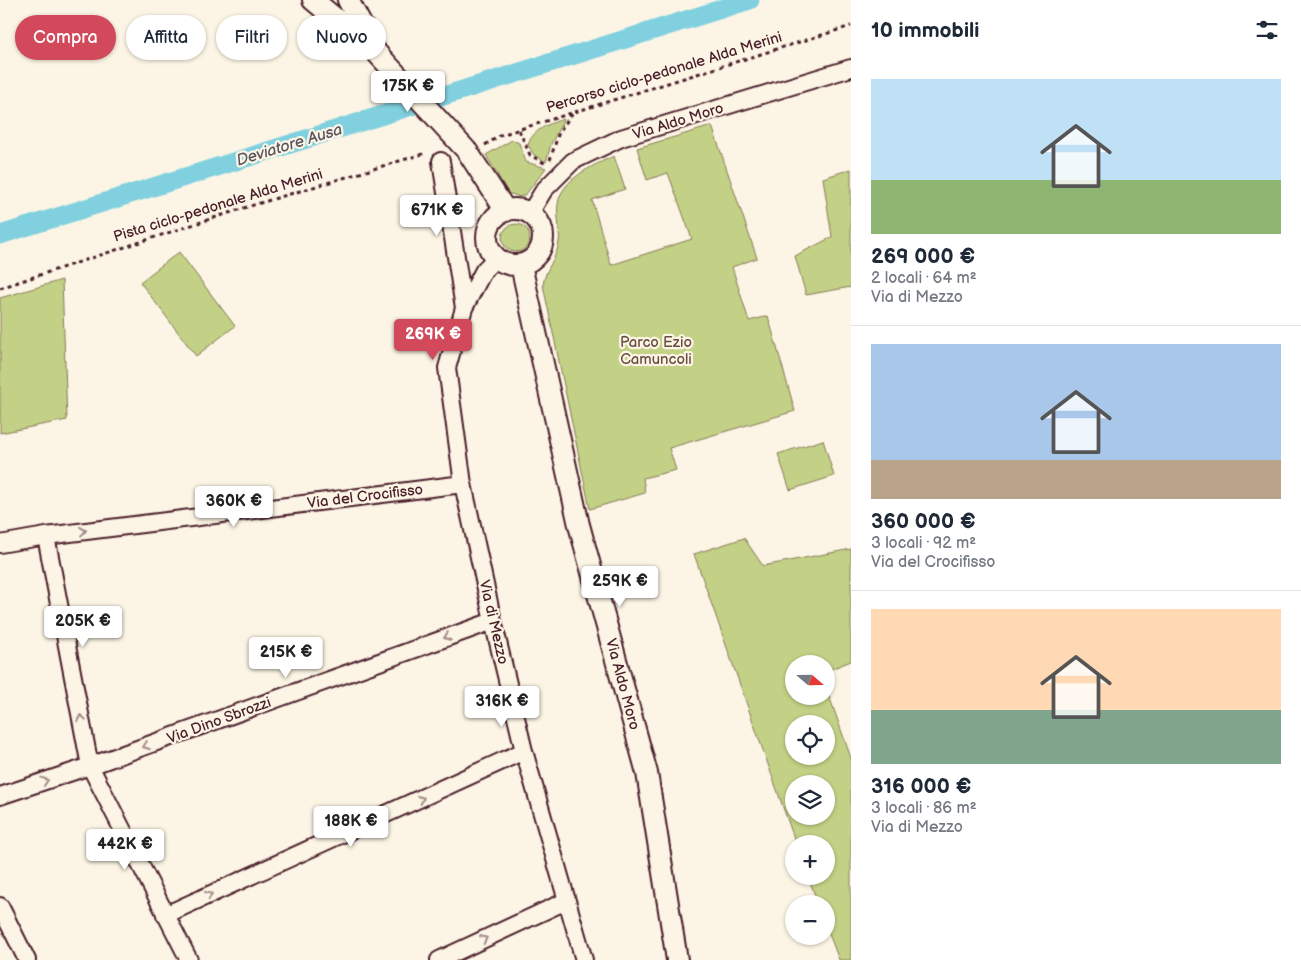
<!DOCTYPE html>
<html lang="it">
<head>
<meta charset="utf-8">
<style>
  :root { --surface:#fff; --page:#f6f6f7; --text:#1f2937; --muted:#747a83; --line:#e0e1e3; --accent:#d1495b }
  body { margin:0; font-family:"Balsamiq Sans",sans-serif; background:var(--page); color:var(--text); height:100vh; display:flex; flex-direction:column; font-size:19px; white-space:nowrap }
  * { box-sizing:border-box; margin:0 }
  p { font-size:16px; color:var(--muted) }
  .icon { flex:none; width:28px; height:28px; fill:none; stroke:currentColor; stroke-width:2; stroke-linecap:round; stroke-linejoin:round }
  .map { position:relative; flex:1; overflow:hidden }
  .drawer { display:flex; flex-direction:column; background:var(--surface); width:450px }
  .drawer>* { flex:none }
  .top-card { position:absolute; left:15px; top:15px; width:475px; height:45px; display:flex; gap:10px }
  .needle { width:32px; rotate:110deg }
  .fabs { position:absolute; left:785px; top:655px; display:grid; gap:10px }
  .fabs a { display:grid; place-items:center; width:50px; height:50px; border-radius:50%; background:var(--surface); box-shadow:0 1px 4px #0004; font-size:25px }
  .price { position:absolute; translate:-50% -42px; padding:0 11px; border-radius:5px; background:#fff; color:#222; font-size:16px; line-height:32px; filter:drop-shadow(0 1px 2px #0008) }
  .price::after { content:''; position:absolute; left:50%; top:30px; width:15px; height:11px; margin-left:-8px; background:inherit; clip-path:polygon(0 0,100% 0,50% 100%) }
  .price.active { background:var(--accent); color:#fff }
  ul { padding:0; list-style:none }
  li { display:grid; align-content:center; gap:10px; height:265px; padding:0 20px }
  li+li { border-top:1px solid var(--line) }
  li span { display:grid; place-items:center; height:155px; border-radius:0px; color:#555 }
  li>.icon { margin-inline-start:auto }
  span .icon { width:90px; height:90px; fill:#fffc; stroke-width:1 }
  li b { font-size:21px }
  h2 { display:flex; justify-content:space-between; align-items:center; height:60px; padding:0 20px; font-size:21px }
  .pill { padding:0 18px; border-radius:22px; background:var(--surface); box-shadow:0 1px 4px #0004; font-size:18px; line-height:45px }
  .pill.active { background:var(--accent); color:#fff }
  main { display:flex; flex:1; min-height:0 }
  .map>svg:first-child { display:block }
  .green { fill:#c2d185; stroke:#867858; fill-rule:evenodd }
  .lines { fill:none; stroke-linecap:round; stroke-linejoin:round }
  .canal { stroke:#81d0df; stroke-width:19 }
  .minor-casing { stroke:#4a1f2b; stroke-width:20 }
  .tertiary-casing { stroke:#4a1f2b; stroke-width:24 }
  .path { stroke:#4a1f2b; stroke-width:3; stroke-dasharray:4 4; stroke-linecap:butt }
  .minor { stroke:#fcf5e5; stroke-width:16 }
  .tertiary { stroke:#fcf5e5; stroke-width:20 }
  .oneway { stroke:#a38a88 }
  .labels { text-anchor:middle; stroke-width:4.5; stroke-linejoin:round; paint-order:stroke }
  .street-label { font-size:15px; fill:#4a1f2b; stroke:#fcf5e5 }
  .park-label { font-size:15px; fill:#684c42; stroke:#fcf5e5 }
  .water-label { font-size:16px; font-style:italic; fill:#5a5461; stroke:#fcf5e5 }
</style>
</head>
<body>
<main>
<div class="map">
<svg width="851" height="960" viewBox="0 0 851 960">
  <rect width="100%" height="100%" fill="#fcf5e5"/>
  <filter id="ink" filterUnits="userSpaceOnUse"><feTurbulence type="fractalNoise" baseFrequency=".02" numOctaves="2"/><feDisplacementMap in="SourceGraphic" scale="10" xChannelSelector="R" yChannelSelector="G"/><feConvolveMatrix kernelMatrix="1 2 1 2 8 2 1 2 1" color-interpolation-filters="sRGB"/></filter>
  <g filter="url(#ink)">
    <path class="green" d="M564,119L551,144L546,162L534,155L528,145C532,130 550,123 564,119Z
      M712,126L757,258L732,267L749,321L768,316L795,411L669,448L676,470L643,478L645,493L590,509L543,285C545,269 557,258 559,242C561,229 556,217 558,204C561,179 594,165 614,156L625,189L592,200L611,265L692,239L668,173L647,180L637,148Z
      M512,140L519,143L526,162L546,168L526,194L520,197L508,193L486,155Z
      M851,169V287L806,295L795,256L832,237L823,178Z
      M502 238a14 14 0 1 1 28 0a14 14 0 1 1-28 0Z
      M179,252L235,326L196,356L140,282Z
      M62,280L67,420L0,433V298Z
      M823,440L834,476L790,490L778,454Z
      M744,538L763,566L851,549V661L826,671V664H794V696H826V687L851,758V960H839L826,926V904H818L808,876H826V844H796L694,554ZM794,724H826V756H794ZM794,784H826V816H794Z"/>
    <g class="lines">
      <path class="canal" d="M0,235L750,0"/>
      <g class="minor-casing">
        <path id="minor" d="M441,161L464,308
          M530,213L544,190L573,161L621,138L851,68
          M496,258L484,270L464,308L447,368L463,484L493,621L524,751L584,960
          M46,536L90,766L189,960
          M0,544L46,536L463,484
          M0,796L90,766L493,621
          M0,906L27,960
          M165,915L524,751
          M439,960L566,901"/>
      </g>
      <g class="tertiary-casing">
        <path id="tertiary" d="M313,0L365,43
          M348,0L376,52L467,151L506,211
          M487 237a28 28 0 1 1 56 0a28 28 0 1 1-56 0Z
          M521,265L579,525L647,773L677,960"/>
      </g>
      <path class="path" d="M519,130L530,155L548,165
        M485,145L501,135L851,26
        M550,160L559,132L572,114
        M0,288L247,207L426,153"/>
      <use href="#minor" class="minor"/>
      <use href="#tertiary" class="tertiary"/>
    </g>
    <defs><path id="oneway-chevron" d="M-2-3.5L2.5 0L-2 3.5" fill="none" stroke-width="1.6" stroke-linecap="round" stroke-linejoin="round" transform="scale(1.25)"/></defs>
    <g class="oneway">
      <use href="#oneway-chevron" transform="translate(83 531) rotate(-7)"/>
      <use href="#oneway-chevron" transform="translate(447 637) rotate(160)"/>
      <use href="#oneway-chevron" transform="translate(81 718) rotate(-101)"/>
      <use href="#oneway-chevron" transform="translate(146 746) rotate(160)"/>
      <use href="#oneway-chevron" transform="translate(45 781) rotate(-18)"/>
      <use href="#oneway-chevron" transform="translate(421 799) rotate(-25)"/>
      <use href="#oneway-chevron" transform="translate(209 895) rotate(-24)"/>
      <use href="#oneway-chevron" transform="translate(484 939) rotate(-25)"/>
    </g>
  </g>
  <g class="labels">
    <g class="street-label">
      <text transform="translate(664 72) rotate(-17)" y="5">Percorso ciclo-pedonale Alda Merini</text>
      <text transform="translate(678 121) rotate(-17)" y="5">Via Aldo Moro</text>
      <text transform="translate(218 205) rotate(-17)" y="5">Pista ciclo-pedonale Alda Merini</text>
      <text transform="translate(365 496) rotate(-7)" y="5">Via del Crocifisso</text>
      <text transform="translate(494 622) rotate(77)" y="5">Via di Mezzo</text>
      <text transform="translate(623 684) rotate(75)" y="5">Via Aldo Moro</text>
      <text transform="translate(219 720) rotate(-20)" y="5">Via Dino Sbrozzi</text>
    </g>
    <g class="park-label">
      <text x="656" y="347">Parco Ezio<tspan x="656" dy="17">Camuncoli</tspan></text>
    </g>
    <g class="water-label">
      <text transform="translate(289 144) rotate(-17)" y="6">Deviatore Ausa</text>
    </g>
  </g>
</svg>
<div class="fabs">
<a><svg class="needle" viewBox="-14 -14 28 28"><path d="M0-13l5 13h-10z" fill="#e53935"/><path d="M0 13l5-13h-10z" fill="#747a83"/></svg></a>
<a><svg class="icon" aria-label="locate" viewBox="0 0 24 24"><circle cx="12" cy="12" r="6"/><path d="M12 2v4M12 18v4M2 12h4M18 12h4"/></svg></a>
<a><svg class="icon" aria-label="layers" viewBox="0 0 24 24"><path d="M12 4l9 5-9 5-9-5zM3 14l9 5 9-5"/></svg></a>
<a>+</a>
<a>−</a>
</div>
<b class="price" style="left:408px;top:113px">175K €</b>
<b class="price" style="left:437px;top:237px">671K €</b>
<b class="price active" style="left:433px;top:361px">269K €</b>
<b class="price" style="left:234px;top:528px">360K €</b>
<b class="price" style="left:620px;top:608px">259K €</b>
<b class="price" style="left:83px;top:648px">205K €</b>
<b class="price" style="left:286px;top:679px">215K €</b>
<b class="price" style="left:502px;top:728px">316K €</b>
<b class="price" style="left:351px;top:848px">188K €</b>
<b class="price" style="left:125px;top:871px">442K €</b>
<div class="top-card">
<a class="pill active">Compra</a>
<a class="pill">Affitta</a>
<a class="pill">Filtri</a>
<a class="pill">Nuovo</a>
</div>
</div>
<section class="drawer">
<h2>10 immobili<svg class="icon" aria-label="filters" viewBox="0 0 24 24"><path d="M4 7h16M4 17h16"/><circle cx="9" cy="7" r="2"/><circle cx="15" cy="17" r="2"/></svg></h2>
<ul>
<li><span style="background:linear-gradient(#bfe0f5 65%,#8fb573 0)"><svg class="icon" aria-label="home" viewBox="0 0 24 24"><path d="M3 11l9-7 9 7M6 9v11h12V9"/></svg></span><div><b>269 000 €</b><p>2 locali · 64 m²</p><p>Via di Mezzo</p></div></li>
<li><span style="background:linear-gradient(#a9c7e8 75%,#b9a48a 0)"><svg class="icon" aria-label="home" viewBox="0 0 24 24"><path d="M3 11l9-7 9 7M6 9v11h12V9"/></svg></span><div><b>360 000 €</b><p>3 locali · 92 m²</p><p>Via del Crocifisso</p></div></li>
<li><span style="background:linear-gradient(#ffd9b3 65%,#7fa58c 0)"><svg class="icon" aria-label="home" viewBox="0 0 24 24"><path d="M3 11l9-7 9 7M6 9v11h12V9"/></svg></span><div><b>316 000 €</b><p>3 locali · 86 m²</p><p>Via di Mezzo</p></div></li>
</ul>
</section>
</main>
</body>
</html>
